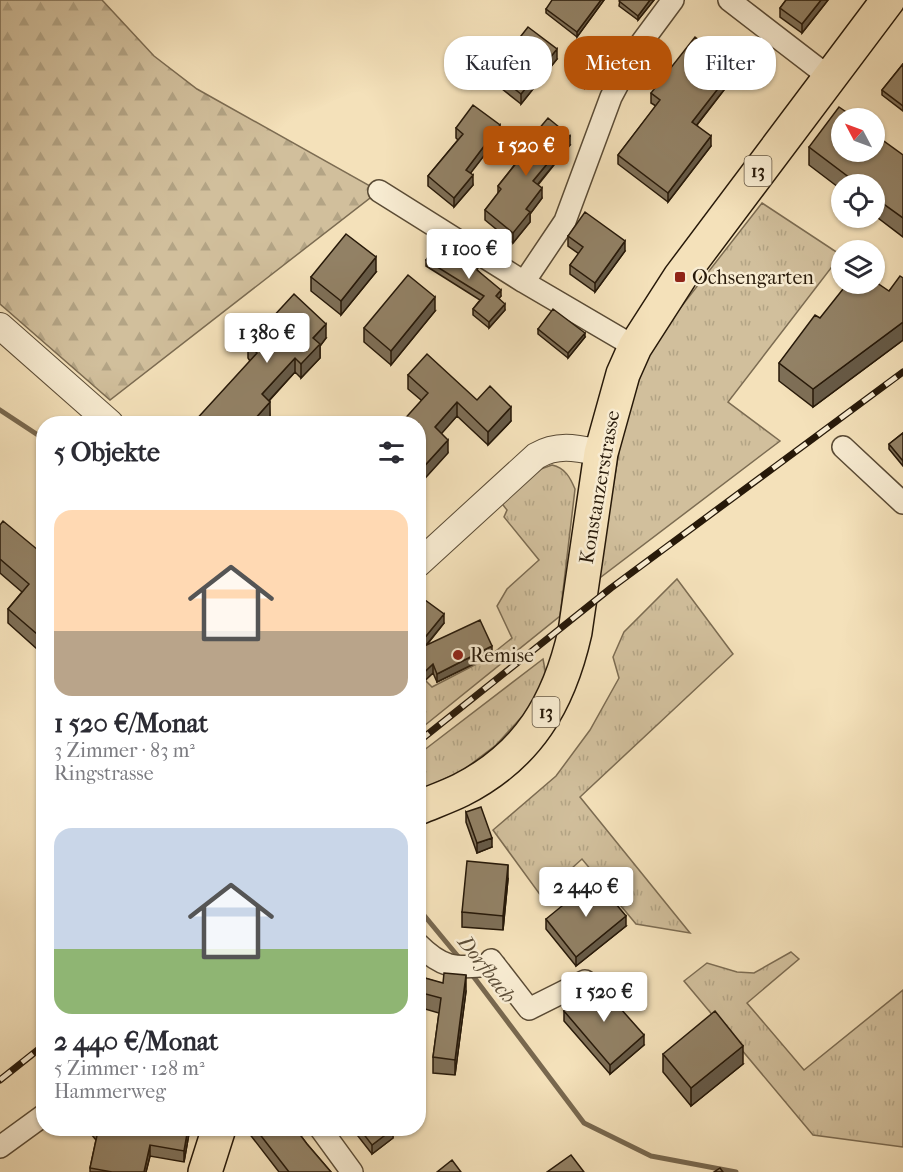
<!DOCTYPE html>
<html lang="de">
<head>
<meta charset="utf-8">
<style>
  :root { --surface:#fff; --page:#f7f7f7; --text:#2b2b33; --muted:#7c7c81; --accent:#b45309 }
  body { margin:0; font-family:"IM FELL French Canon",serif; background:var(--page); color:var(--text); height:100vh; display:flex; flex-direction:column; font-size:22px; white-space:nowrap }
  * { box-sizing:border-box; margin:0 }
  p { font-size:20px; color:var(--muted) }
  .icon { flex:none; width:33px; height:33px; fill:none; stroke:currentColor; stroke-width:2; stroke-linecap:round; stroke-linejoin:round }
  .map { position:relative; flex:1; overflow:hidden }
  .sheet { position:absolute; left:36px; top:416px; width:390px; height:720px; display:flex; flex-direction:column; background:var(--surface); border-radius:24px; box-shadow:0 2px 4px #0004 }
  .sheet>* { flex:none }
  .banner { position:absolute; left:444px; top:36px; width:369px; height:54px; display:flex; gap:12px }
  .needle { width:39px; rotate:311deg }
  .buttons { position:absolute; left:831px; top:108px; display:grid; gap:12px }
  .buttons a { display:grid; place-items:center; width:54px; height:54px; border-radius:50%; background:var(--surface); box-shadow:0 2px 4px #0004; font-size:30px }
  .price { position:absolute; translate:-50% -51px; padding:0 14px; border-radius:6px; background:#fff; color:#222; font-size:20px; line-height:39px; filter:drop-shadow(0 2px 3px #0008) }
  .price::after { content:''; position:absolute; left:50%; top:36px; width:18px; height:14px; margin-left:-9px; background:inherit; clip-path:polygon(0 0,100% 0,50% 100%) }
  .price.selected { background:var(--accent); color:#fff }
  ul { padding:0; list-style:none }
  li { display:grid; align-content:center; gap:12px; height:318px; padding:0 18px }
  li span { display:grid; place-items:center; height:186px; border-radius:18px; color:#555 }
  li>.icon { margin-inline-start:auto }
  span .icon { width:108px; height:108px; fill:#fffc; stroke-width:1 }
  li b { font-size:26px }
  h2 { display:flex; justify-content:space-between; align-items:center; height:72px; padding:0 18px; font-size:26px }
  .tag { padding:0 21px; border-radius:24px; background:var(--surface); box-shadow:0 2px 4px #0004; font-size:21px; line-height:54px }
  .tag.selected { background:var(--accent); color:#fff }
  .map>svg:first-child { display:block }
  .grass { fill:url(#grass-tufts); stroke:#7c6c52; stroke-width:1.5 }
  .forest { fill:url(#forest-firs); stroke:#7c6c52; stroke-width:1.5 }
  .lines { fill:none; stroke-linecap:round; stroke-linejoin:round }
  .stream { stroke:#78684f; stroke-width:5 }
  .minor-casing { stroke:#5a4b35; stroke-width:24 }
  .tertiary-casing { stroke:#5a4b35; stroke-width:28 }
  .primary-casing { stroke:#271909; stroke-width:36 }
  .minor { stroke:#f8ecd2; stroke-width:21 }
  .tertiary { stroke:#f8ecd2; stroke-width:26 }
  .primary { stroke:#f4e1ba; stroke-width:33 }
  .rail-casing { stroke:#271909; stroke-width:7 }
  .rail { stroke:#f8ecd2; stroke-width:4.5; stroke-dasharray:14; stroke-linecap:butt }
  .wall { fill:#7e6f57; stroke:#271909; stroke-width:1.5 }
  .shaded-wall { fill:#665a47; stroke:#271909; stroke-width:1.5 }
  .building { fill:#928165; stroke:#271909; stroke-width:1.5 }
  .poi-dot { fill:#8f2418; stroke:#f8ecd2; stroke-width:2 }
  .labels { text-anchor:middle; stroke-width:5; stroke-linejoin:round; paint-order:stroke }
  .shield { fill:#f8ecd2; stroke:#665845; stroke-width:1.5 }
  .shield-label { font-size:18px; font-weight:bold; fill:#271909 }
  .poi-label { font-size:20px; fill:#271909; stroke:#f8ecd2; text-anchor:start }
  .street-label { font-size:20px; fill:#271909; stroke:#f8ecd2 }
  .water-label { font-size:21px; font-style:italic; fill:#5d4e38; stroke:#f8ecd2 }
</style>
</head>
<body>
<div class="map">
<svg width="903" height="1172" viewBox="0 0 903 1172">
  <defs>
    <pattern id="grass-tufts" width="24" height="20" patternUnits="userSpaceOnUse" patternTransform="scale(1.5)"><rect width="24" height="20" fill="#d1bf9c"/><path d="M3 7l-1-3M5 7V3M7 7l1-3M15 17l-1-3M17 17v-4M19 17l1-3" fill="none" stroke="#b3a485"/></pattern>
    <pattern id="forest-firs" width="22" height="20" patternUnits="userSpaceOnUse" patternTransform="scale(1.5)"><rect width="22" height="20" fill="#d1bf9c"/><path d="M5 1l3.5 6h-7zM16 11l3.5 6h-7z" fill="#b3a485"/></pattern>
  </defs>
  <rect width="100%" height="100%" fill="#f4e1ba"/>
  <filter id="stains"><feTurbulence type="fractalNoise" baseFrequency=".00333" numOctaves="4"/><feColorMatrix values="0 0 0 0 .2 0 0 0 0 .09 0 0 0 0 .02 0 0 0 .5 -.17"/></filter>
  <radialGradient id="worn" r=".72"><stop offset=".6" stop-color="#630" stop-opacity="0"/><stop offset="1" stop-color="#630" stop-opacity=".3"/></radialGradient>
  <path class="grass" d="M762,203L841,255L728,402L780,441L597,580L622,434L649,348Z
    M552,465C565,468 570,477 575,489L560,616L419,730V688L426,681L432,687L492,656V654L512,638L497,606L507,589L539,560L504,517L507,510L500,501L538,470Z
    M677,579L733,654L580,797L690,933L636,924L582,859L541,896L493,830L556,776L590,730L619,678L613,657L624,632Z
    M543,659L546,675L529,709L496,745L462,771L420,790L419,754Z
    M791,952L799,959L747,1003L804,1070L903,990V1147L813,1135L684,981L707,963L737,972L754,973Z"/>
  <path class="forest" d="M0,0H102L154,56L197,89L379,191L110,400L0,304Z"/>
  <g class="lines">
    <path class="stream" d="M0,410L44,439
      M418,908L461,960
      M470,972L584,1123L651,1156L736,1172"/>
    <g class="minor-casing">
      <path id="minor" d="M729,0L829,77
        M379,191L524,282L635,347
        M524,282L565,221L611,97L636,50L673,0
        M843,447L903,503
        M418,944C446,972 458,967 495,965
        M491,960L529,1009L585,981
        M320,1128L352,1172
        M0,1147L44,1115"/>
    </g>
    <g class="tertiary-casing">
      <path id="tertiary" d="M0,326L110,423
        M418,564L536,456C558,443 577,448 601,453"/>
    </g>
    <g class="primary-casing">
      <path id="primary" d="M418,808C432,802 447,797 461,790C528,756 559,703 575,632L601,453L623,374L635,347L680,277L888,0
        M205,1172L219,1128"/>
    </g>
    <use href="#minor" class="minor"/>
    <use href="#tertiary" class="tertiary"/>
    <use href="#primary" class="primary"/>
    <g class="rail-casing">
      <path id="rail" d="M418,742L611,588L903,372
        M0,1080L44,1045"/>
    </g>
    <use href="#rail" class="rail"/>
  </g>
  <path class="wall" d="M604,0L577,37L546,13V9Z
    M620,0H654L638,20L619,6Z
    M786,0H828L802,33L780,17V8Z
    M510,50L557,59L521,104L497,85V75L510,59Z
    M607,59L585,88L569,74V70Z
    M903,64V111L882,95V90Z
    M734,77L697,125L711,146L668,202L618,164V155L656,106L651,103V93Z
    M456,128L500,135L470,173L473,185L454,207L428,186V176L458,140L456,138Z
    M527,143L570,145L538,185L542,198L530,214V222L513,243L485,220V210L498,194V186L527,149Z
    M809,147L903,155V237L874,215V184H842V190L809,165Z
    M568,236L625,251L595,292L570,274V265L579,254L568,246Z
    M426,260L478,271L501,296L499,298L505,310L489,328L473,315V309L480,300L426,266Z
    M376,272L341,315L311,291V277Z
    M903,278V340L813,407L779,381V363L820,318L889,291Z
    M435,311L391,365L364,342V328Z
    M538,329L585,337L568,358L538,334Z
    M326,338L320,346V358L301,378L295,372L269,401L270,416L250,361L248,358V344Z
    M408,375L477,400L511,421L488,445L457,416L441,433L448,453L421,400L408,389Z
    M903,433V466L889,449V444Z
    M0,525L44,555V642L37,649L8,623V609L22,592L0,573Z
    M418,600L444,623L426,646L492,655L437,682L433,673L418,687Z
    M466,812L492,847L477,853L466,822Z
    M508,879L503,930L462,927V912Z
    M546,919L626,926L576,966L546,929Z
    M418,976L466,991L455,1075L433,1073V1057L439,1013L418,1007Z
    M564,1011L644,1045L610,1074L564,1021Z
    M663,1054L743,1064L691,1106L663,1072Z
    M86,1128H190L184,1162L150,1156L146,1172H90V1168L96,1140Z
    M245,1128H295L307,1144L331,1172H279Z
    M354,1128H392L393,1138L372,1154L354,1131Z"/>
  <path class="shaded-wall" d="M601,0H604L577,37V32Z
    M650,0H654L638,20V16Z
    M821,0H828L802,33V24Z
    M557,49V59L521,104V94Z
    M607,55V59L585,88V83Z
    M734,68V77L692,131V122Z
    M500,125V135L466,179V170Z
    M570,136V145L533,190V181Z
    M711,136V146L668,202V193Z
    M473,175V185L454,207V198Z
    M542,188V198L530,214V222L513,243V233L526,209Z
    M625,241V251L595,292V283Z
    M376,257V272L341,315V301Z
    M501,290V296L496,302V296Z
    M435,297V311L391,365V351Z
    M505,304V310L489,328V322Z
    M903,322V340L813,407V389Z
    M326,324V338L320,346V358L301,378V364L313,338Z
    M585,333V337L568,358V353Z
    M295,358V372L262,408V394Z
    M270,402V416L264,423H253V421Z
    M457,402V416L435,441V427Z
    M511,407V421L488,445V432Z
    M448,440V453L418,486V473Z
    M444,614V623L418,655V646Z
    M44,627V642L37,649V634Z
    M492,646V655L437,682V674Z
    M433,664V673L418,687V678Z
    M492,838V847L477,853V843Z
    M508,865V879L503,930V916Z
    M626,916V926L576,966V957Z
    M466,975V991L455,1075V1060Z
    M644,1035V1045L610,1074V1065Z
    M743,1046V1064L691,1106V1088Z
    M188,1128H190L184,1162V1151Z
    M393,1129V1138L372,1154V1145Z
    M150,1145V1156L146,1172H144Z"/>
  <path class="building" d="M552,0H601L577,32L546,9Z
    M620,0H650L638,16L619,1Z
    M786,0H821L802,24L780,8Z
    M528,27L557,49L521,94L497,75L515,54L510,50Z
    M695,37L734,68L692,122L711,136L668,193L618,155L660,100L651,93Z
    M591,42L607,55L585,83L569,70Z
    M903,64V106L882,90Z
    M473,105L500,125L466,170L473,175L454,198L428,176L463,134L456,128Z
    M839,107L855,118H842V152H874V134L903,155V218L874,197V184H858L809,147Z
    M548,118L570,136L533,181L542,188L526,209L530,212L513,233L485,210L501,189L498,186L530,146L527,143Z
    M585,212L625,241L595,283L570,265L583,247L568,236Z
    M346,234L376,257L341,301L311,277Z
    M437,243L478,268L477,270L501,290L496,296L505,304L489,322L473,309L484,296L426,260Z
    M408,275L435,297L391,351L364,328Z
    M900,276L903,278V322L813,389L779,363L815,315L820,318L847,284H874V281L889,291Z
    M294,294L326,324L313,338L320,344L301,364L295,358L262,394L270,402L253,421L255,423H193L257,353L248,344Z
    M553,309L585,333L568,353L538,329Z
    M427,354L477,400L490,386L511,407L488,432L457,402L435,427L448,440L418,473V423H401L428,393L408,375Z
    M903,433V461L889,444Z
    M3,521L44,555V627L37,634L8,609L29,584L0,559V525Z
    M421,597L444,614L418,646V600Z
    M480,620L492,646L437,674L433,664L418,678V649Z
    M481,807L492,838L477,843L466,812Z
    M467,861L508,865L503,916L462,912Z
    M595,879L626,916L576,957L546,919Z
    M444,973L466,975L455,1060L433,1057L441,998L418,992V976L443,983Z
    M597,982L644,1035L610,1065L564,1011Z
    M715,1011L743,1046L691,1088L663,1054Z
    M95,1128H188L184,1151L150,1145L144,1172H112L90,1168L98,1131Z
    M255,1128H295L307,1144L331,1172H289Z
    M359,1128H392L393,1129L372,1145Z
    M571,1155L584,1172H547Z
    M452,1160L461,1172H437Z
    M720,1168L723,1172H714Z"/>
  <g class="poi-dot">
    <rect x="674" y="271" width="12" height="12" rx="3"/>
    <circle cx="458" cy="655" r="6"/>
  </g>
  <g class="labels">
    <g class="shield">
      <rect x="744.5" y="156" width="27" height="30" rx="4.5"/>
      <rect x="532.5" y="697" width="27" height="30" rx="4.5"/>
    </g>
    <g class="shield-label">
      <text x="758" y="177">13</text>
      <text x="546" y="718">13</text>
    </g>
    <g class="poi-label">
      <text x="692" y="284">Ochsengarten</text>
      <text x="470" y="662">Remise</text>
    </g>
    <g class="street-label">
      <text transform="translate(599 487) rotate(-80)" y="7">Konstanzerstrasse</text>
    </g>
    <g class="water-label">
      <text transform="translate(487 969) rotate(52)" y="7">Dorfbach</text>
    </g>
  </g>
  <rect width="100%" height="100%" filter="url(#stains)"/>
  <rect width="100%" height="100%" fill="url(#worn)"/>
</svg>
<div class="buttons">
<a><svg class="needle" viewBox="-14 -14 28 28"><path d="M0-13l5 13h-10z" fill="#e53935"/><path d="M0 13l5-13h-10z" fill="#7c7c81"/></svg></a>
<a><svg class="icon" aria-label="locate" viewBox="0 0 24 24"><circle cx="12" cy="12" r="6"/><path d="M12 2v4M12 18v4M2 12h4M18 12h4"/></svg></a>
<a><svg class="icon" aria-label="layers" viewBox="0 0 24 24"><path d="M12 4l9 5-9 5-9-5zM3 14l9 5 9-5"/></svg></a>
</div>
<b class="price selected" style="left:526px;top:177px">1 520 €</b>
<b class="price" style="left:469px;top:280px">1 100 €</b>
<b class="price" style="left:267px;top:364px">1 380 €</b>
<b class="price" style="left:586px;top:918px">2 440 €</b>
<b class="price" style="left:604px;top:1023px">1 520 €</b>
<div class="banner">
<a class="tag">Kaufen</a>
<a class="tag selected">Mieten</a>
<a class="tag">Filter</a>
</div>
<section class="sheet">
<h2>5 Objekte<svg class="icon" aria-label="filters" viewBox="0 0 24 24"><path d="M4 7h16M4 17h16"/><circle cx="9" cy="7" r="2"/><circle cx="15" cy="17" r="2"/></svg></h2>
<ul>
<li><span style="background:linear-gradient(#ffd9b3 65%,#b9a48a 0)"><svg class="icon" aria-label="home" viewBox="0 0 24 24"><path d="M3 11l9-7 9 7M6 9v11h12V9"/></svg></span><div><b>1 520 €/Monat</b><p>3 Zimmer · 83 m²</p><p>Ringstrasse</p></div></li>
<li><span style="background:linear-gradient(#c9d6e8 65%,#8fb573 0)"><svg class="icon" aria-label="home" viewBox="0 0 24 24"><path d="M3 11l9-7 9 7M6 9v11h12V9"/></svg></span><div><b>2 440 €/Monat</b><p>5 Zimmer · 128 m²</p><p>Hammerweg</p></div></li>
</ul>
</section>
</div>
</body>
</html>
